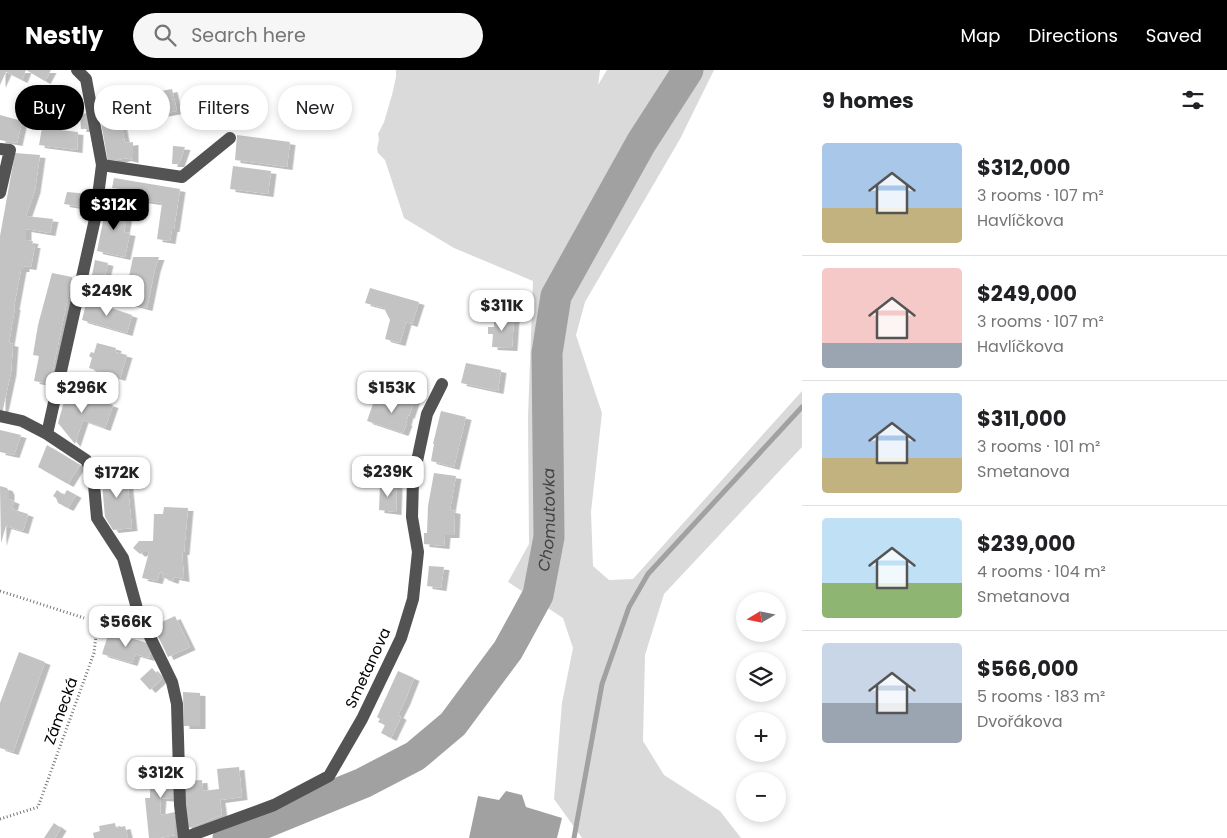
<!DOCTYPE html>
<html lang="en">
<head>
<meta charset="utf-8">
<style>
  :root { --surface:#fff; --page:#f6f6f6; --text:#202124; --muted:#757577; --line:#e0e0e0; --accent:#000 }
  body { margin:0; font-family:Poppins,sans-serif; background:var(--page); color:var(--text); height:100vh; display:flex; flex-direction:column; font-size:19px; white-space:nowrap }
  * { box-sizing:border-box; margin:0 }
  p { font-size:16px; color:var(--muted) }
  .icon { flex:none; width:28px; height:28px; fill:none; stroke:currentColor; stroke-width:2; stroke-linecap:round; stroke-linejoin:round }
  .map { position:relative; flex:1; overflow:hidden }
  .sheet { display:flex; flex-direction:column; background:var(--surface); width:425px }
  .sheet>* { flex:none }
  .hud { position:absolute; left:15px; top:15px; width:475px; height:45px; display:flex; gap:10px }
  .needle { width:32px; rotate:260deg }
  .fabs { position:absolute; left:736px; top:522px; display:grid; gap:10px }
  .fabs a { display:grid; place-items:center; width:50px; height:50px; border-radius:50%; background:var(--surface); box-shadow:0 2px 8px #0003; font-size:25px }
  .price { position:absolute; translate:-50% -42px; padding:0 11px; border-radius:10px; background:#fff; color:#222; font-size:16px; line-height:32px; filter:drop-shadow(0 1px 2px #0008) }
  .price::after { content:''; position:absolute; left:50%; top:30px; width:15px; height:11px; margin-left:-8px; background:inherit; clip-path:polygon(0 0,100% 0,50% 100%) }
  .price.selected { background:var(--accent); color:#fff }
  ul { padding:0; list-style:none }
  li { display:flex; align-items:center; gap:15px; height:125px; padding:0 20px }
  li+li { border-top:1px solid var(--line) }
  li span { display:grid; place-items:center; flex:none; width:140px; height:100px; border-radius:5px; color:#555 }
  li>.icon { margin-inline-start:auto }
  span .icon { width:60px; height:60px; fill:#fffc; stroke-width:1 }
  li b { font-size:21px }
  h2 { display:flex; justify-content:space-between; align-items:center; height:60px; padding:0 20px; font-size:21px }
  .tag { padding:0 18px; border-radius:22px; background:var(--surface); box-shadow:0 2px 8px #0003; font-size:18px; line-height:45px }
  .tag.selected { background:var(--accent); color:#fff }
  header { display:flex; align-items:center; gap:30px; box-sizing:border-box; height:70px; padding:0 25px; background:var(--accent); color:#fff }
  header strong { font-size:24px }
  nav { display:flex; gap:28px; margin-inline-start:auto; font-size:18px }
  .search { width:350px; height:45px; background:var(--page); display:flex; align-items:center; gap:12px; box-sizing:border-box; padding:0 18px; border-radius:28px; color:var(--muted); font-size:19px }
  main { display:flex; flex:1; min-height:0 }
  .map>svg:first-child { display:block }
  .green { fill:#dadada }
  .water { fill:#a1a1a1 }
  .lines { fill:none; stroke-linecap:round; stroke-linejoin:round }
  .stream { stroke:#a1a1a1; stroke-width:5 }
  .river { stroke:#a1a1a1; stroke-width:31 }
  .building { fill:#c3c3c3; filter:url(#shadow) }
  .path { stroke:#757575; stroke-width:3; stroke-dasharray:1 2.5; stroke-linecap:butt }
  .minor { stroke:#535353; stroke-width:12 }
  .labels { text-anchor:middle; stroke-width:5; stroke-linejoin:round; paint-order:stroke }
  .street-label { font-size:15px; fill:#000; stroke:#fff }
  .water-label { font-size:16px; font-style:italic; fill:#424242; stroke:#fff }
</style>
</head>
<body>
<header>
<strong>Nestly</strong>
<div class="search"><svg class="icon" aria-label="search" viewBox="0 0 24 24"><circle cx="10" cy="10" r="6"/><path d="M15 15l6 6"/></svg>Search here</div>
<nav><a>Map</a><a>Directions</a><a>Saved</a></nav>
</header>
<main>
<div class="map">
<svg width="802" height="768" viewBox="0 0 802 768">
  <defs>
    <filter id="shadow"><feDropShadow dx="5.5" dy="3" stdDeviation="0" flood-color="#0004"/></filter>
  </defs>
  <rect width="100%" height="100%" fill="#fff"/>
  <path class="green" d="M396,0H600L598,15L607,0H714L680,69L585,232L576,265L602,343L591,442L593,496L609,510L633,509L802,321V377L664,524L645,585L643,671L664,705L720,741L741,768H582L554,729L562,633L573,578L563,548L508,512L529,474L528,347L533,211L454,178L404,148L385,90L378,83L377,79L379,69L378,64L384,52L392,25L396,7Z"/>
  <path class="water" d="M506,721L522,725L526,737L562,748L557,768H469L478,726L499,730Z"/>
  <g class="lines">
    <path class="stream" d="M574,768L602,614L629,537L648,504L802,337"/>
    <path class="river" id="s1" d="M228,768L363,713L415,686L453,654L508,580L538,525L549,467L547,283L556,226L641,73L688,0"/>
  </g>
  <path class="building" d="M0,0H51L45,11L26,0L22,10L6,2L0,15Z
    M45,19L56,25L41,51L29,44Z
    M172,19L177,41L144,47L140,25Z
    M116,27L117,34L115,35L118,54L121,53L125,73L133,72V90L126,88L108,92L97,30Z
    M89,43L90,59H81L80,44Z
    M0,45L22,51L17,73L0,70Z
    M42,58L78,62L77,80L39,75Z
    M237,65L290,72L287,97L235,90Z
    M173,76L185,77L179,94H172Z
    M15,83L40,85L35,120L26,146L53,149L50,163L26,159V170L33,171L32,175H35L31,197L24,196V199H21L14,237H15L9,273L13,274L11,302L2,344L0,343V166Z
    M233,96L271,101L268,124L230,119Z
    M114,108L180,119L174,159H172L170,171L157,169L162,133L128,128L129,120L112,118Z
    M67,122L90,124L87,138L64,134Z
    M107,132L116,133L128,140L124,162L130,163L125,187L97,181Z
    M133,187H159L155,199L147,238L124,232Z
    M95,190L108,193L102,218L90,216Z
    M52,203L72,207L50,314L34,311L39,286L33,285L38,255Z
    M370,218L419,232L412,254L406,252L400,273L385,269L390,250L384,238L365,233Z
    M87,230L132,245L127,263L82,250Z
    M494,245L514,247L512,278L492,277L493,264H488V257H494Z
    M97,273L116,278L115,282L127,285L120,308L89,298L92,288L89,286L91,282L94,283Z
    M466,293L501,300L498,321L461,313Z
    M67,321L113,335L105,358L83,350L75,374L58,353Z
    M400,324L415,329L409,346L408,345L406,353H407L403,363L367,351L374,331L395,338Z
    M441,341L466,347L454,397L431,391L434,374H433Z
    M0,360L21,365L14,385L0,382Z
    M47,375L80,395L68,414L38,397Z
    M126,399L132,458L113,460L105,447L101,402Z
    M434,403L456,406L450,440L455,441L454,465H445L444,476L424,474V463H427L428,436Z
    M380,414L397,415L396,442L379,440Z
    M0,416L7,418L9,422V429L14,431L12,439L28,444L23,461L6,456L1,473Z
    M57,420L64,425L67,420L76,425L68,438L58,433L56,428L53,426Z
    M164,437L188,438L184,482H182L184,509L174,507L173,511L162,507L163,503L160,502L157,511L142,508L149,482H143L140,484L133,478L139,471H153L154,444H163Z
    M429,496L444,497L441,518L427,516Z
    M175,546L190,577L168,587L153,556Z
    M109,562L151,574L152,577L149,588L135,584L132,593L102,584Z
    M19,582L45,592L13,682L0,678V633Z
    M152,598L162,609L150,620L140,609Z
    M398,601L414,608L405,631L398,645L401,647L391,668L381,663L385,655L378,652L380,649L377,647Z
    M183,622L200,623V656H184Z
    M151,689L176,691L175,729L161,728L160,739L161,745L175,742V765L159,768H149L145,728H150Z
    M239,697L242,727L220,730L222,745L186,759L184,711L202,710L203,721L219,719L217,699Z
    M54,753L61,758L55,768H44Z
    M115,753L116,758L125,756L128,768H94L93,763L100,761L99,756Z"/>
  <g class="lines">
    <path class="path" d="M0,521L84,548
      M0,749L38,737L94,583L96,565"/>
    <path class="minor" d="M0,79L10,80L0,123
      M102,95L182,107L230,68
      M0,346L22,351L47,364L86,390L93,404L97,448L123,488L138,542L97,552
      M47,364L95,149L102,95L86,9L77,0
      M138,542L172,612L177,634L180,735L184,768
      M184,768L274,735L329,706L362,649L401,568L413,529L418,482L412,447L413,410L427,344L442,314"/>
  </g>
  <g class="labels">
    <g class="street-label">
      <text transform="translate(368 598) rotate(-65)" y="5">Smetanova</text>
      <text transform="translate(61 641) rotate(-70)" y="5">Zámecká</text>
    </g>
    <g class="water-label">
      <text dy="6" stroke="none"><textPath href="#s1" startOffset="485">Chomutovka</textPath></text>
    </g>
  </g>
</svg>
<div class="fabs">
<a><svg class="needle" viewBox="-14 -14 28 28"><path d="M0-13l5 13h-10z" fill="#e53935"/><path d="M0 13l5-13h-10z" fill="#757577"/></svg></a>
<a><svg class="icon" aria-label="layers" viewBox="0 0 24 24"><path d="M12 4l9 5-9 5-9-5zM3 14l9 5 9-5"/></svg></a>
<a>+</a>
<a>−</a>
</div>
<b class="price selected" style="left:114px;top:161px">$312K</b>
<b class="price" style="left:107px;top:247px">$249K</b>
<b class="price" style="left:502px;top:262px">$311K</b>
<b class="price" style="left:82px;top:344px">$296K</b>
<b class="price" style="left:392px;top:344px">$153K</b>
<b class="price" style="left:388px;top:428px">$239K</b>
<b class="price" style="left:117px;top:429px">$172K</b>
<b class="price" style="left:126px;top:578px">$566K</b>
<b class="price" style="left:161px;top:729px">$312K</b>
<div class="hud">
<a class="tag selected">Buy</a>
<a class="tag">Rent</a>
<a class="tag">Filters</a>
<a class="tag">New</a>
</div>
</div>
<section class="sheet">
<h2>9 homes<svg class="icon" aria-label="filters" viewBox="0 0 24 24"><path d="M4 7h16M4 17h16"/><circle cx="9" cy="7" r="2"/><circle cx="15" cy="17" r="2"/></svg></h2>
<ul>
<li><span style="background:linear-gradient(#a9c7e8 65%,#c2b280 0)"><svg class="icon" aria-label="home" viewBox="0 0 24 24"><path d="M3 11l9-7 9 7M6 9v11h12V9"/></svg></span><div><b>$312,000</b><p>3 rooms · 107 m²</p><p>Havlíčkova</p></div></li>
<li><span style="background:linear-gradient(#f6c9c9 75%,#9aa5b1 0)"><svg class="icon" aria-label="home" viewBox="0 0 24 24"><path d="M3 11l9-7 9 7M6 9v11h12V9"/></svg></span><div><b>$249,000</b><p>3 rooms · 107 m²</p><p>Havlíčkova</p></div></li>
<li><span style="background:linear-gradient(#a9c7e8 65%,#c2b280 0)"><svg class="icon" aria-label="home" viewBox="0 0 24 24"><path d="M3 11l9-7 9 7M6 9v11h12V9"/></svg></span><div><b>$311,000</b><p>3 rooms · 101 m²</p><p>Smetanova</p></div></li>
<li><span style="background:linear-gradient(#bfe0f5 65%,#8fb573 0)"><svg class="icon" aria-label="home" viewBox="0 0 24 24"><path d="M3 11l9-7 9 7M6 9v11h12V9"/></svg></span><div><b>$239,000</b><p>4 rooms · 104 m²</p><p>Smetanova</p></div></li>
<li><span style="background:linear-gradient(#c9d6e8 60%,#9aa5b1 0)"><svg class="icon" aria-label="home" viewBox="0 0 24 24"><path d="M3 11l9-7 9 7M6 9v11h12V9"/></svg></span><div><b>$566,000</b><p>5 rooms · 183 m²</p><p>Dvořákova</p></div></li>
</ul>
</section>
</main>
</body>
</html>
